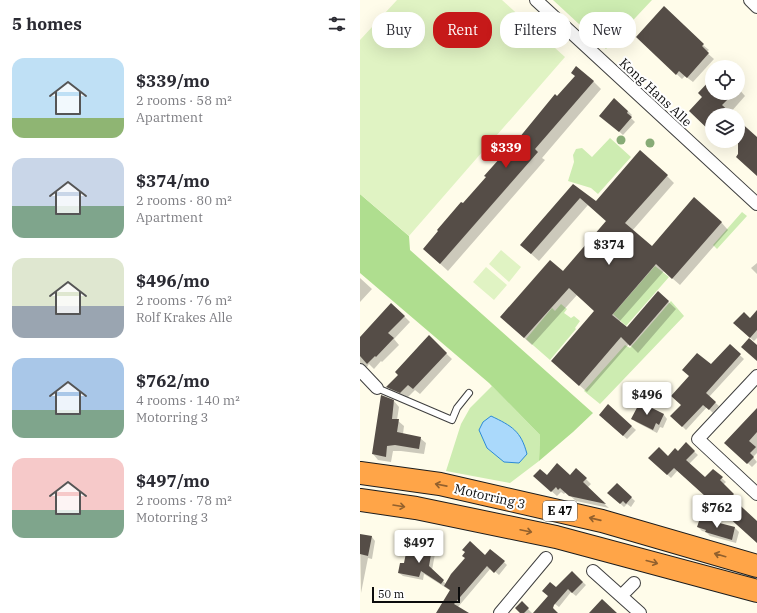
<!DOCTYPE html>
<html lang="en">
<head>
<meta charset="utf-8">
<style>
  :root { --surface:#fff; --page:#f7f7f7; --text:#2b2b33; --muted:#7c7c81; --accent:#c61919 }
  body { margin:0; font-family:"IBM Plex Serif",serif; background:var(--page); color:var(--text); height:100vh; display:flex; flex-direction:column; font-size:15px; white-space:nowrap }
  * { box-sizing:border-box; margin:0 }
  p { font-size:13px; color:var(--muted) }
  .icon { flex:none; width:22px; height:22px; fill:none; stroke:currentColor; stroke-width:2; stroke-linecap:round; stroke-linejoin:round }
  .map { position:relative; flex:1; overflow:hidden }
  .side { display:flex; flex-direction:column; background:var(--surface); width:360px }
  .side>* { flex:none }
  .hud { position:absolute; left:12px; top:12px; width:325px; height:36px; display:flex; gap:8px }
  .tools { position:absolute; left:345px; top:60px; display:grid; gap:8px }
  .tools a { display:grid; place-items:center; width:40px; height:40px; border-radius:50%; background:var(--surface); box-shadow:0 4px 16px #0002; font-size:20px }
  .scale { position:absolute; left:12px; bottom:10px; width:88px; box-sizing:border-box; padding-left:4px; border:2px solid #0c0c0c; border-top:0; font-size:11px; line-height:14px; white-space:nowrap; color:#0c0c0c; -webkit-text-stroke:3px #fff; paint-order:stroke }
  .price { position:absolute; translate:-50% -34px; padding:0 9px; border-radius:4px; background:#fff; color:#222; font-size:13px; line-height:26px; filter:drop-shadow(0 1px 2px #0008) }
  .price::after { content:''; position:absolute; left:50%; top:24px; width:12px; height:9px; margin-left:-6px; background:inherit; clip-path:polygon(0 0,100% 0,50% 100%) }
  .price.current { background:var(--accent); color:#fff }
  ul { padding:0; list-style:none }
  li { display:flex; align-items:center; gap:12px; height:100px; padding:0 12px }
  li span { display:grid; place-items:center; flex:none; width:112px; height:80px; border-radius:12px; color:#555 }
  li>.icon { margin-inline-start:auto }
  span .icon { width:48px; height:48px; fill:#fffc; stroke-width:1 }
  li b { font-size:17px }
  h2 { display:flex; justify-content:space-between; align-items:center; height:48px; padding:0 12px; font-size:17px }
  .pill { padding:0 14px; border-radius:16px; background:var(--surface); box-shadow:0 4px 16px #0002; font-size:14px; line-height:36px }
  .pill.current { background:var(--accent); color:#fff }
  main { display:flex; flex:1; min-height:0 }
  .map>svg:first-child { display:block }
  .green { fill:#cdecb1 }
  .forest { fill:#afde8f }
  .pitch { fill:#e0f3c3 }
  .water { fill:#aad9fb; stroke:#2b8ad8 }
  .shadow { fill:#0003 }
  .building { fill:#554d47 }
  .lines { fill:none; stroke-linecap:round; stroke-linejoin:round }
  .lane-casing { stroke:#3f3f3f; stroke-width:8 }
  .street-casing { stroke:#3f3f3f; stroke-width:14 }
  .highway-casing { stroke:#1d1d1d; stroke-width:24 }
  .lane { stroke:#fff; stroke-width:6 }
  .street { stroke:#fff; stroke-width:12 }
  .highway { stroke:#ffa548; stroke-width:22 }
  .tree { fill:#87ab76 }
  .oneway { stroke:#92602d }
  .labels { text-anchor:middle; stroke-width:4; stroke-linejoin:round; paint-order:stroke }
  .shield { fill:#fff; stroke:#555; stroke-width:1 }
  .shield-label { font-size:12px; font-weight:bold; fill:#0c0c0c }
  .street-label { font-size:13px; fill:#0c0c0c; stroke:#fff }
</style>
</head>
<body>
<main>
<section class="side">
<h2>5 homes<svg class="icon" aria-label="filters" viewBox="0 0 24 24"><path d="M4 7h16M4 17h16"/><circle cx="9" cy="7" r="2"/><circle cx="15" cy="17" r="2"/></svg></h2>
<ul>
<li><span style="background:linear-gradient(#bfe0f5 75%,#8fb573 0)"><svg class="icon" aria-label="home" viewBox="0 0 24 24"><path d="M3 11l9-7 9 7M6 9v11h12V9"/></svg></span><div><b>$339/mo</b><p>2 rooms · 58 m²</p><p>Apartment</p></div></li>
<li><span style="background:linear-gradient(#c9d6e8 60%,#7fa58c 0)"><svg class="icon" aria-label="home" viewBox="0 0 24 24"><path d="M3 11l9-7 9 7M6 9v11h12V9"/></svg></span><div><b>$374/mo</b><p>2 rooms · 80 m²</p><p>Apartment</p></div></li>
<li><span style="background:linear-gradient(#dfe7d0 60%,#9aa5b1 0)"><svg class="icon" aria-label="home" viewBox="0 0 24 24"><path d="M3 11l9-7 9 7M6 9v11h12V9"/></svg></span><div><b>$496/mo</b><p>2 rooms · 76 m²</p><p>Rolf Krakes Alle</p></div></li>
<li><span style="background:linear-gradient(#a9c7e8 65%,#7fa58c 0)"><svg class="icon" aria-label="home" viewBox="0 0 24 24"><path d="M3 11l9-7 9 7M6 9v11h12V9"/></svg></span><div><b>$762/mo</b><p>4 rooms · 140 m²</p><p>Motorring 3</p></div></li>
<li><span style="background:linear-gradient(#f6c9c9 65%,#7fa58c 0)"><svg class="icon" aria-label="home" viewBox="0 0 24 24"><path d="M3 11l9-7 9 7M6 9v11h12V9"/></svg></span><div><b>$497/mo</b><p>2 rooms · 78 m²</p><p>Motorring 3</p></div></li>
</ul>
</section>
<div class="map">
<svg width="397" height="613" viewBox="0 0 397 613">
  <rect width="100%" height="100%" fill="#fffcea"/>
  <path class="green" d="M193,0H292L246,49Z
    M250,138L271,157L238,194L231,188L208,181L214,162L213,155L216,149L222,148L232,157Z
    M382,212L387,216L357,249L353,245Z
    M295,266L309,277L266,326L253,314Z
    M311,301L324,316L240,404L224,391L265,345L270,348Z
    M201,304L207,309L204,313L211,318L214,316L220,321L215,328L216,329L190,360L166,339L192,308L195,311Z
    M132,386L180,435L179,461L150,483L86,471L101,424L110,408Z"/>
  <path class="forest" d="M0,194L49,236L50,250L233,413L213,432L179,461L180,435L129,383L0,273Z"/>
  <path class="pitch" d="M37,0H142L205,57L49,236L0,194V40Z
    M141,250L161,267L149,282L129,264Z
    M126,267L147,285L134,300L113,282Z"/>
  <path class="water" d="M131,416C152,426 161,431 167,454L159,463L144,462L127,448L119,430L123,422Z"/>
  <path class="shadow" d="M282,42L343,45L349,50L346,52L354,59L333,82L325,76L322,79Z
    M352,79V93H378V88L385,96L370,113L371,115H352V132L343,97Z
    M233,81L241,89L182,158L185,160L88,271L64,249L197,97Z
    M268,111L272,115L270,117L275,122L263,135L245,119Z
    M362,141H374L368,147Z
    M307,176L314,183L272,231L292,248L361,222L368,230L320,285L304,271L259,322L267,329L298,292L316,309L278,353L269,344L227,392L200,368L235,311L217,295L172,345L149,324L203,273L247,222L228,205L179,261L169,252L213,186L236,202Z
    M397,263V274L391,268Z
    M0,278L12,289L0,302Z
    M44,316L50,322L34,339L39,345L22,362L21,361L14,369L9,364L7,367L1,365L0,367V339Z
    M390,320H397V338L394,341L378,327Z
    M69,337L92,359L60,394L55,390L47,398L33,393L28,387L39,375Z
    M370,346L384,359L349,397L359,406L353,413L347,407L326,430L312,416L322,405L351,365Z
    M34,401L39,407L37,420L44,426L43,434L60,438L66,443L64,454L41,451H33L31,462L18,460L13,454Z
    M280,403L304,415L307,419L303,428L300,427L297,433L276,422L272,418Z
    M249,406L276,430L267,439L244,419Z
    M397,410V453L393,457L397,462L392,467L366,443Z
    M326,444L338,455L329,464L345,479L353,470L366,482L363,485L377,498L374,501L397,522V542L318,470L311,478L290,458L308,457L318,452Z
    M187,476H210L226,479L231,484L227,488L249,508L216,501L206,492L204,494L201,492L197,496L180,481Z
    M257,484L275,501L271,507L267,504L264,507L253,497Z
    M340,519L375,528L379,532L376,543L350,536L346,532L342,531L338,527Z
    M0,535L12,537L15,541L12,559L8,558L1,593Z
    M62,548L72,550L75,554L72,570L86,584L125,556L144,562L147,565L139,575L131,568L98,607L104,613H77L91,591L64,574L63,580L43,576L39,573L44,564L61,552Z
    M212,572L226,585L216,596L211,592L199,607L191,601L190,596Z
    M162,603L172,613H162Z"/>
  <path class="building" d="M304,6L344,44L342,46L349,53L327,78L319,71L316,75L276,37Z
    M216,66L234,81L175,149L178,152L80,264L63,249L78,231L77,230L101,202L103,203L126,177L124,176L149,148L150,149L195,94L197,96L215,76L211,73Z
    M352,78V93H374L362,105L373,115H352V133L329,111L342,97L338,93Z
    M254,98L268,111L267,113L272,117L259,132L239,116Z
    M378,120L397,137V176L376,157L378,154Z
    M280,150L308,175L265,223L292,246L334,197L362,222L312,279L296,264L252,315L267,327L298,291L309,301L270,346L261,337L219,386L191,361L234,311L209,288L164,338L140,317L190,260L203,271L246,221L220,198L171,254L160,245L213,184L236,201Z
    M31,303L45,316L28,333L34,338L16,357L15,356L7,364L0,356V337Z
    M397,310V330L390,338L373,323L384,312L390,318Z
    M69,335L87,353L53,389L48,385L40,393L26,387L38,375L35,372Z
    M389,338L397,345V361L381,347Z
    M370,344L381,354L346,393L356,402L349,410L343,405L322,427L310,416L321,405L311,396L329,376L322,370L337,353L351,364Z
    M21,395L34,400L32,419H39L37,432L61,437L59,449L35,445L27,446L26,457L12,454Z
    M280,402L304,414L299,425L296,423L293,430L271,419Z
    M248,404L272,426L263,436L239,415Z
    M397,408V432L389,441L396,447L390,453L394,457L387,464L364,443Z
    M326,442L335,451L326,460L345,477L353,469L363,477L360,480L374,494L371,497L397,521V543L314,468L307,475L288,458L299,447L308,456L315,448L318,451Z
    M197,463L210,475L216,468L227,478L223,482L246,504L209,496L200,488L198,490L196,487L191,492L173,476L180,469L187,475Z
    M257,483L272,497L266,504L263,501L260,504L247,493Z
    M340,518L375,527L372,540L345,532L346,530L337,527Z
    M0,534L12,536L8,556L0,554Z
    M110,541L125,555L130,549L145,561L134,573L127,566L94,604L109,613H76L90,590L84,586L91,574L105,558L102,556L105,552L102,550Z
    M61,547L72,549L69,566L84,580L81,584L61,571L59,577L38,573L40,563H44L47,548L60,551Z
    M212,571L223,582L212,593L208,589L194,605L193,608L198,613H173L188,596L182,591L190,582L196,587Z
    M242,599L257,613H229Z
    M162,601L169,608L164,613H160L155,608Z"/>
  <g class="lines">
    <g class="lane-casing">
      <path id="lane" d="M17,388L92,420L97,408L109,393"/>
    </g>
    <g class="street-casing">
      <path id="street" d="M176,0L397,204
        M390,0L397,7
        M0,370L17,388
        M397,376L338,439L397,494
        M233,571L280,613
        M261,596L274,583
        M140,613L186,558"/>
    </g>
    <g class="highway-casing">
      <path id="highway" d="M0,473L80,484L242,521L397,566
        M0,500L56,508L196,537L397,591"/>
    </g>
    <use href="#lane" class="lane"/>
    <use href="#street" class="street"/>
    <use href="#highway" class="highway"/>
  </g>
  <g class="tree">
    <circle cx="261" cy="140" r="4.5"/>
    <circle cx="290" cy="143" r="4.5"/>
  </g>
  <defs><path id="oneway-shaft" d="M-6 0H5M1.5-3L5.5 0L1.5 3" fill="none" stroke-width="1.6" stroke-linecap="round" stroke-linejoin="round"/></defs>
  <g class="oneway">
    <use href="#oneway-shaft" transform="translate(81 485) rotate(-169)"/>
    <use href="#oneway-shaft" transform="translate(39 506) rotate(9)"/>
    <use href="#oneway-shaft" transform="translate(235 519) rotate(-167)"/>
    <use href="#oneway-shaft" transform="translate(166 531) rotate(12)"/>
    <use href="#oneway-shaft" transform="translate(360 555) rotate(-164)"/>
    <use href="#oneway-shaft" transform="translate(292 562) rotate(15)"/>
  </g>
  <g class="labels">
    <rect class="shield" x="183" y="501" width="34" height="20" rx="3"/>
    <g class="shield-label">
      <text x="200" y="515">E 47</text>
    </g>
    <g class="street-label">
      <text transform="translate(296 92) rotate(43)" y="5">Kong Hans Alle</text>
      <text transform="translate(130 496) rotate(13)" y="5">Motorring 3</text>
    </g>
  </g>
</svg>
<div class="tools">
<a><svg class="icon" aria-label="locate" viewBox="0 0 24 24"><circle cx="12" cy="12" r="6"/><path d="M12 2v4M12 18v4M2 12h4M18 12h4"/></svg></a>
<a><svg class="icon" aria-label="layers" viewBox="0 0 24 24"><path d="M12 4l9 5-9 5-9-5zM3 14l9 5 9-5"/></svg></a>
</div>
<div class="scale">50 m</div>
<b class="price current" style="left:146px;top:169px">$339</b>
<b class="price" style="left:249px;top:266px">$374</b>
<b class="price" style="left:287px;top:416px">$496</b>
<b class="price" style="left:357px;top:529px">$762</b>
<b class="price" style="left:59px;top:564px">$497</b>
<div class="hud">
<a class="pill">Buy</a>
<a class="pill current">Rent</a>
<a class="pill">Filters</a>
<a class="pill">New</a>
</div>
</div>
</main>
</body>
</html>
